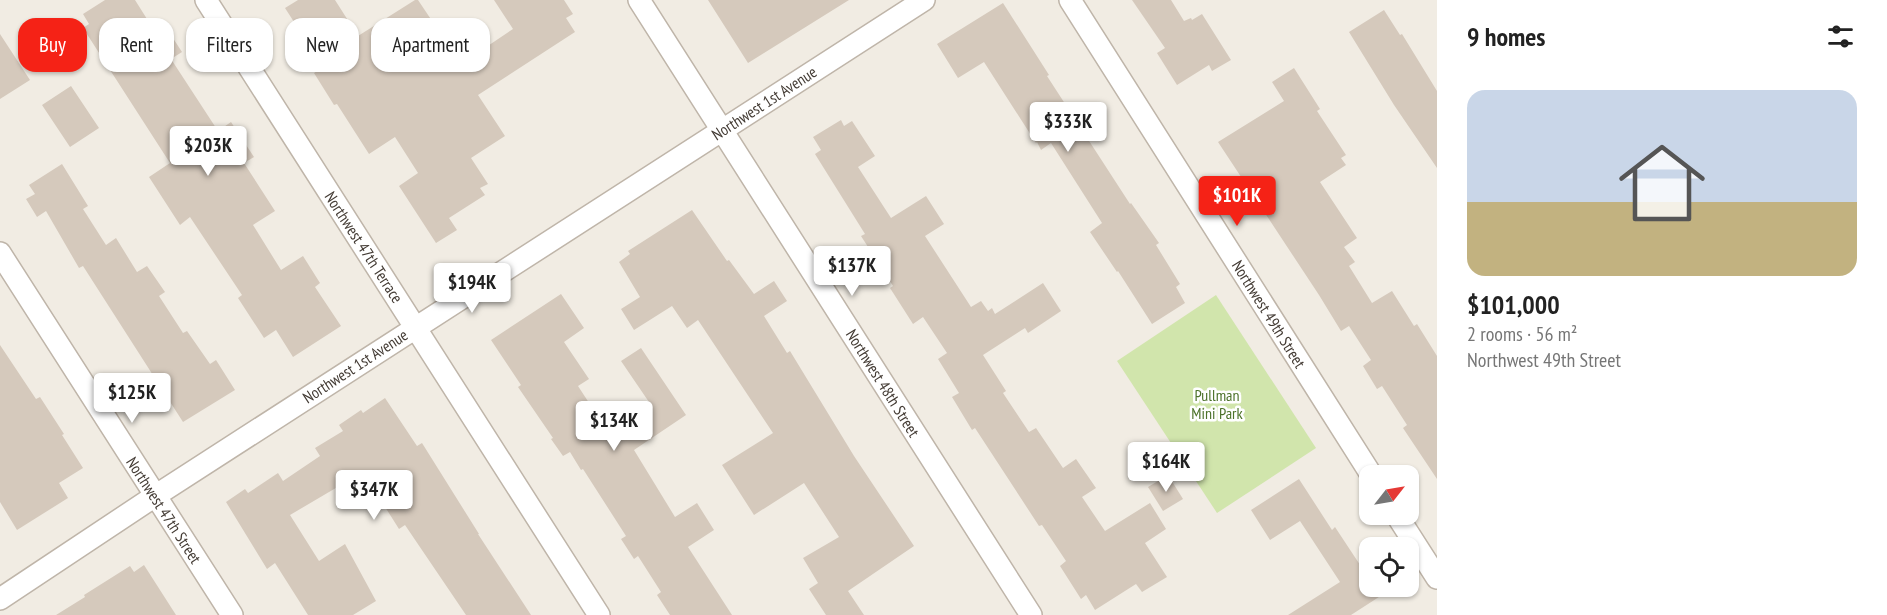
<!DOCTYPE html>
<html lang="en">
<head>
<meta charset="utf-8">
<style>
  :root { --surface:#fff; --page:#f6f6f6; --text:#222; --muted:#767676; --line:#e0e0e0; --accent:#f52216 }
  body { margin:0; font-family:"PT Sans Narrow",sans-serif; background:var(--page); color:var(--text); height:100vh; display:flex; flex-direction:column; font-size:22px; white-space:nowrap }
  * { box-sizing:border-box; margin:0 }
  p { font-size:20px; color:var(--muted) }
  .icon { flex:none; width:33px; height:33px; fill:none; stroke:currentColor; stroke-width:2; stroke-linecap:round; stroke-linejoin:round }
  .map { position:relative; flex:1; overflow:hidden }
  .sheet { display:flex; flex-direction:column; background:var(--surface); width:450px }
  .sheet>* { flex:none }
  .hud { position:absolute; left:18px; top:18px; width:570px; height:54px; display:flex; gap:12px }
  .needle { width:39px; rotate:59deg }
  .buttons { position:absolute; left:1359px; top:465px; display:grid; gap:12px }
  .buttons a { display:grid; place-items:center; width:60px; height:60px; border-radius:12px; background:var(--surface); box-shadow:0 2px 4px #0004; font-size:30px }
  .price { position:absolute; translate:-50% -51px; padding:0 14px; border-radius:6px; background:#fff; color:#222; font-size:20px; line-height:39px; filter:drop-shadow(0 2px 3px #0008) }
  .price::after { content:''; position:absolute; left:50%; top:36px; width:18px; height:14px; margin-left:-9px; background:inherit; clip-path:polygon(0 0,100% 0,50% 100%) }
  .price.active { background:var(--accent); color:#fff }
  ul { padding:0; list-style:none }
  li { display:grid; align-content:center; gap:12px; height:318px; padding:0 30px }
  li+li { border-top:2px solid var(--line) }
  li span { display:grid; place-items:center; height:186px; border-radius:18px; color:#555 }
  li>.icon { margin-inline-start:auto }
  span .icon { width:108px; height:108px; fill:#fffc; stroke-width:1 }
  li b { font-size:26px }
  h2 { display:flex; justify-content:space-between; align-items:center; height:72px; padding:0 30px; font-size:26px }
  .chip { padding:0 21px; border-radius:18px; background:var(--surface); box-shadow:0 2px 4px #0004; font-size:21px; line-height:54px }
  .chip.active { background:var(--accent); color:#fff }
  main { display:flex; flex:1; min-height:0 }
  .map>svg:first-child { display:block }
  .green { fill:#d1e5ac }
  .building { fill:#d5c9bc }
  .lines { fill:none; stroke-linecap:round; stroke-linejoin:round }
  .minor-casing { stroke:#bfb5a9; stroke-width:24 }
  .minor { stroke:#fff; stroke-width:21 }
  .labels { text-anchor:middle; stroke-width:5; stroke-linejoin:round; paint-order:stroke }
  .street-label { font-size:16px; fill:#433b34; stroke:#fff }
  .park-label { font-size:16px; fill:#4c7229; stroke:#fff }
</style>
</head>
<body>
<main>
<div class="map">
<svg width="1437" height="615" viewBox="0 0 1437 615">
  <rect width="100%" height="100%" fill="#f1ece3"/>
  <path class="green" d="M1216,295L1316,448L1217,513L1117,361Z"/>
  <path class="building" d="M105,0H135L159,38L169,32L182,52L171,59L218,131L231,122L254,157L244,163L275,211L253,225L281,270L303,256L320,283L315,287L341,326L293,357L276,330L264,338L238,298L242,295L190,217L180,225L149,177L170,163L83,28L89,24L83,14Z
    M298,0H335L358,36L415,0H418L461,64L513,29L494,0H564L573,14L566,18L575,32L478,95L505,136L471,158L488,184L480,188L485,195L449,218L457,230L436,243L399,186L418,173L395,137L369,154L337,104L334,105L314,73L323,67L285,8Z
    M708,0H849L748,63Z
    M1132,0H1171L1184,21L1191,18L1192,20L1202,14L1231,60L1212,71L1209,65L1177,85L1157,53L1165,48Z
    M1003,3L1049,75L1047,76L1130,204L1131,203L1159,243L1156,245L1180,284L1176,287L1185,303L1152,324L1118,271L1117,272L1090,232L1102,223L1051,143L1041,150L1037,142L1036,143L984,62L958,78L937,44Z
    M1384,10L1400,35L1402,34L1437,91V168L1394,105L1349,32Z
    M0,34L30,80L0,99Z
    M1294,68L1320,109L1317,111L1346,155L1341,158L1346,165L1320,182L1357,238L1344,247L1355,262L1349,266L1372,303L1392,291L1414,326L1417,324L1437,356V479L1403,428L1407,425L1382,386L1377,389L1363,366L1371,360L1349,326L1341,331L1319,295L1218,142L1284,101L1272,82Z
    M71,86L99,128L70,147L42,105Z
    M841,120L844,126L852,121L875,156L858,167L891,218L926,196L944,224L925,236L971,307L981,301L988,311L992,308L995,314L1043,283L1061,311L1028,333L1025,328L983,355L1006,391L1003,393L1029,432L1036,428L1063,468L1076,459L1096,488L1082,497L1105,531L1150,503L1166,529L1145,543L1167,577L1142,592L1136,584L1095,610L1086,595L1081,599L1060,566L1066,561L1042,525L1039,526L975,428L972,430L952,397L959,393L938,359L947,353L923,317L913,324L890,288L893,286L861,236L865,234L815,154L821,150L813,137Z
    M62,164L88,206L83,209L106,245L116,238L137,272L147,266L165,292L159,296L183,333L187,331L210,364L216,360L235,390L183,422L83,266L79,268L46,211L37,217L26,199L35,194L29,185Z
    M692,210L727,261L729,260L754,294L774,281L787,301L764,316L787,353L790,351L854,456L914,546L848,591L864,615H826L809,589L818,583L803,558L839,537L804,483L754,515L722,465L773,433L698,320L687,328L672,306L634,330L621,309L640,297L619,262L630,254L628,251Z
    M561,294L584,328L564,342L589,379L578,386L610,435L651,405L621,361L641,348L686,415L634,450L675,517L697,503L714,530L688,547L732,615H670L657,595L661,592L638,556L634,559L621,539L626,536L583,469L581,470L570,452L563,456L551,439L553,438L518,387L521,385L491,340Z
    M0,345L36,399L40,397L64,434L62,435L83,468L59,483L68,498L17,530L0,502Z
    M385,398L417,446L422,443L479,534H478L531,615H466L405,525L399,529L363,472L290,515L319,561L345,544L376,601L353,615H308L275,563L267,569L226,502L245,489L248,493L278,473L283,481L320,456L315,448L343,431L339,425L361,410L363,413Z
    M1168,475L1183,499L1163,511L1148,487Z
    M1299,479L1332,530L1335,527L1370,580V586H1396L1351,615H1288L1340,582L1300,521L1270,540L1251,510Z
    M144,565L176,615H56L85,597L84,595L130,566L134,572Z"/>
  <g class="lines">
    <g class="minor-casing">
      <path id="minor" d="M206,0L599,615
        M639,0L1031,615
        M1070,0L1372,476
        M0,253L232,615
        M1396,514L1437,578
        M0,599L155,496L924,0"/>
    </g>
    <use href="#minor" class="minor"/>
  </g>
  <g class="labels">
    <g class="street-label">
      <text transform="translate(764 103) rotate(-33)" y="6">Northwest 1st Avenue</text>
      <text transform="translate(364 247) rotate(57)" y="6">Northwest 47th Terrace</text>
      <text transform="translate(1269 314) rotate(58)" y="6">Northwest 49th Street</text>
      <text transform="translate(355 366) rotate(-33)" y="6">Northwest 1st Avenue</text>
      <text transform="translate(883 383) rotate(58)" y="6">Northwest 48th Street</text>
      <text transform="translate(164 510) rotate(57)" y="6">Northwest 47th Street</text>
    </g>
    <g class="park-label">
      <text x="1217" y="401">Pullman<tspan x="1217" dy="18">Mini Park</tspan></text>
    </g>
  </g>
</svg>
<div class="buttons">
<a><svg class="needle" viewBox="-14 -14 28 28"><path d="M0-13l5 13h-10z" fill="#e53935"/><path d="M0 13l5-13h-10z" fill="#767676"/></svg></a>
<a><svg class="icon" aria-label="locate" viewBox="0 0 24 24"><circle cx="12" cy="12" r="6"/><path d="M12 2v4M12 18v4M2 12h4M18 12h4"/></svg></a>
</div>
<b class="price" style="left:1068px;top:153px">$333K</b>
<b class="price" style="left:208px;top:177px">$203K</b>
<b class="price active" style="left:1237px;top:227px">$101K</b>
<b class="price" style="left:852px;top:297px">$137K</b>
<b class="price" style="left:472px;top:314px">$194K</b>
<b class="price" style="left:132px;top:424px">$125K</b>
<b class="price" style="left:614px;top:452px">$134K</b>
<b class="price" style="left:1166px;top:493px">$164K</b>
<b class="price" style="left:374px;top:521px">$347K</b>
<div class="hud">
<a class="chip active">Buy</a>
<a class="chip">Rent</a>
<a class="chip">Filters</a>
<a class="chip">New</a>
<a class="chip">Apartment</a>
</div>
</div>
<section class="sheet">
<h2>9 homes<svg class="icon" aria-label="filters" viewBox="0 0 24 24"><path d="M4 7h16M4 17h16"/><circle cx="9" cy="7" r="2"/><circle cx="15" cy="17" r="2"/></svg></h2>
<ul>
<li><span style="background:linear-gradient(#c9d6e8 60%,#c2b280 0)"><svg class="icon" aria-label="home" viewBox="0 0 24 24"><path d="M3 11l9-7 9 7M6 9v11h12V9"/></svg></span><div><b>$101,000</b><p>2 rooms · 56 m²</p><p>Northwest 49th Street</p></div></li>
</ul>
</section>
</main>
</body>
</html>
